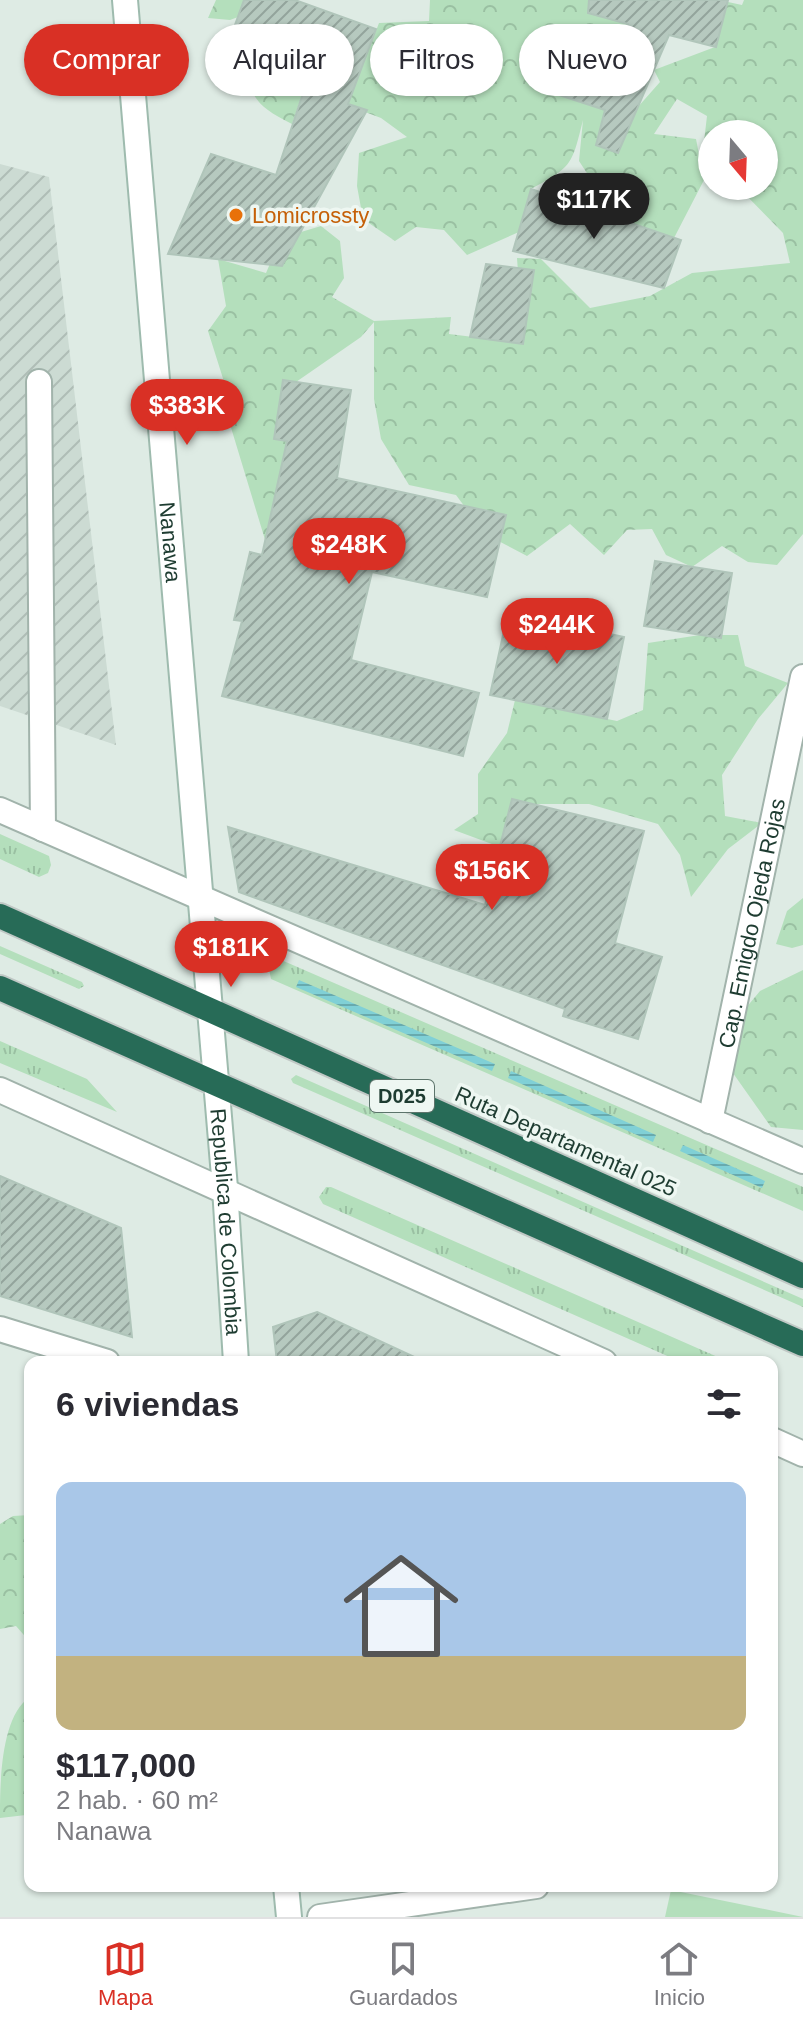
<!DOCTYPE html>
<html lang="es">
<head>
<meta charset="utf-8">
<style>
  :root { --surface:#fff; --page:#f2f2f3; --text:#2b2b33; --muted:#7c7c81; --line:#e1e1e2; --accent:#d93025 }
  body { margin:0; font-family:Arial,sans-serif; background:var(--page); color:var(--text); height:100vh; display:flex; flex-direction:column; font-size:30px; white-space:nowrap }
  * { box-sizing:border-box; margin:0 }
  p { font-size:26px; color:var(--muted) }
  .icon { flex:none; width:44px; height:44px; fill:none; stroke:currentColor; stroke-width:2; stroke-linecap:round; stroke-linejoin:round }
  .map { position:relative; flex:1; overflow:hidden }
  .sheet { position:absolute; left:24px; top:1356px; width:754px; height:536px; display:flex; flex-direction:column; background:var(--surface); border-radius:16px; box-shadow:0 2px 6px #0004 }
  .sheet>* { flex:none }
  .hud { position:absolute; left:24px; top:24px; width:756px; height:72px; display:flex; gap:16px }
  .needle { width:52px; rotate:161deg }
  .fabs { position:absolute; left:698px; top:120px; display:grid; gap:16px }
  .fabs a { display:grid; place-items:center; width:80px; height:80px; border-radius:50%; background:var(--surface); box-shadow:0 2px 6px #0004; font-size:40px }
  .price { position:absolute; translate:-50% -68px; padding:0 18px; border-radius:28px; background:var(--accent); color:#fff; font-size:26px; line-height:52px; filter:drop-shadow(0 2px 4px #0008) }
  .price::after { content:''; position:absolute; left:50%; top:48px; width:24px; height:18px; margin-left:-12px; background:inherit; clip-path:polygon(0 0,100% 0,50% 100%) }
  .price.current { background:#222; color:#fff }
  ul { padding:0; list-style:none }
  li { display:grid; align-content:center; gap:16px; height:424px; padding:0 32px }
  li span { display:grid; place-items:center; height:248px; border-radius:16px; color:#555 }
  li>.icon { margin-inline-start:auto }
  span .icon { width:144px; height:144px; fill:#fffc; stroke-width:1 }
  li b { font-size:34px }
  h2 { display:flex; justify-content:space-between; align-items:center; height:96px; padding:0 32px; font-size:34px }
  .chip { padding:0 28px; border-radius:36px; background:var(--surface); box-shadow:0 2px 6px #0004; font-size:28px; line-height:72px }
  .chip.current { background:var(--accent); color:#fff }
  .menu { display:flex; justify-content:space-around; align-items:center; height:112px; border-top:2px solid var(--line); background:var(--surface); font-size:22px; color:var(--muted) }
  .menu a { display:grid; justify-items:center; gap:4px }
  .menu .current { color:var(--accent) }
  .map>svg:first-child { display:block }
  .industrial { fill:url(#industrial-furrows) }
  .grass { fill:url(#grass-tufts) }
  .forest { fill:url(#forest-crowns) }
  .green { fill:#b4dfbc }
  .water { fill:url(#water-rules) }
  .building { fill:url(#building-hatch); stroke:#b0c5ba; stroke-width:2 }
  .lines { fill:none; stroke-linecap:round; stroke-linejoin:round }
  .lane-casing { stroke:#a1b3ab; stroke-width:28 }
  .street-casing { stroke:#a1b3ab; stroke-width:28 }
  .secondary-casing { stroke:#9ebbae; stroke-width:28 }
  .highway-casing { stroke:#c0c8c5; stroke-width:28 }
  .lane { stroke:#fff; stroke-width:24 }
  .street { stroke:#fff; stroke-width:24 }
  .secondary { stroke:#fff; stroke-width:24 }
  .highway { stroke:#276b57; stroke-width:24 }
  .food-dot { fill:#e8710a; stroke:#eef7f2; stroke-width:3 }
  .labels { text-anchor:middle; stroke-width:7; stroke-linejoin:round; paint-order:stroke }
  .shield { fill:#eef7f2; stroke:#5c746b; stroke-width:2 }
  .shield-label { font-size:20px; font-weight:bold; fill:#1e3c31 }
  .food-label { font-size:22px; fill:#c56008; stroke:#eef7f2; text-anchor:start }
  .street-label { font-size:22px; fill:#1e3c31; stroke:#eef7f2 }
</style>
</head>
<body>
<div class="map">
<svg width="803" height="1917" viewBox="0 0 803 1917">
  <defs>
    <pattern id="industrial-furrows" width="10" height="10" patternUnits="userSpaceOnUse" patternTransform="scale(2)"><rect width="10" height="10" fill="#ccdbd3"/><path d="M-1 1l2-2M0 10L10 0M9 11l2-2" fill="none" stroke="#afbdb6"/></pattern>
    <pattern id="grass-tufts" width="24" height="20" patternUnits="userSpaceOnUse" patternTransform="scale(2)"><rect width="24" height="20" fill="#b4dfbc"/><path d="M3 7l-1-3M5 7V3M7 7l1-3M15 17l-1-3M17 17v-4M19 17l1-3" fill="none" stroke="#9ac0a2"/></pattern>
    <pattern id="forest-crowns" width="20" height="18" patternUnits="userSpaceOnUse" patternTransform="scale(2)"><rect width="20" height="18" fill="#b4dfbc"/><path d="M2 6a3 3 0 1 1 6 0M12 15a3 3 0 1 1 6 0" fill="none" stroke="#9ac0a2"/></pattern>
    <pattern id="water-rules" width="6" height="5" patternUnits="userSpaceOnUse" patternTransform="scale(2)"><rect width="6" height="5" fill="#80d0d6"/><path d="M0 2.5h6" fill="none" stroke="#68aaae"/></pattern>
    <pattern id="building-hatch" width="6" height="6" patternUnits="userSpaceOnUse" patternTransform="scale(2)"><rect width="6" height="6" fill="#b6c9bf"/><path d="M-1 1l2-2M0 6l6-6M5 7l2-2" fill="none" stroke="#93a49c"/></pattern>
  </defs>
  <rect width="100%" height="100%" fill="#deebe4"/>
  <path class="industrial" d="M0,164L49,177L116,745L0,706Z"/>
  <path class="grass" d="M0,834L49,856L51,865L48,873L39,877L0,859Z
    M0,946L82,982L84,986L79,989L0,954Z
    M279,959L803,1187V1211L271,979L269,969Z
    M0,1041L87,1079L117,1112L0,1063Z
    M296,1075L803,1299V1307L293,1083L291,1079Z
    M326,1187H331L729,1362H681L323,1204L319,1197Z"/>
  <path class="forest" d="M216,0H283L230,20L208,18Z
    M430,0H634L628,24L598,48L559,39L547,91L604,110L637,108L660,82L654,70L715,47L728,2L742,5L744,0H803V534L777,565L748,562L722,546L692,567L666,555L652,529L627,530L604,555L570,524L527,556L485,534L456,495L409,485L381,439L374,399V322L361,337L296,382L293,632L229,421L226,388L208,331L226,306L218,259L266,273L281,238L321,226L340,241L344,278L332,297L374,321L451,317L449,334L523,343L517,258L541,259L590,308L650,296L692,273L790,263L783,233L737,186H764V134H712V159L703,150L707,116L677,99L654,134L696,139L704,180L674,238L617,219L579,161L583,120C572,164 573,167 531,189L519,232L467,255L444,230L416,227L395,241L363,219L357,186L359,153L407,137L381,118L304,89L292,124C257,106 251,99 242,60L263,48L311,75L369,49L379,23L429,21Z
    M700,635H738L745,666L788,683L758,719L722,775L725,816L762,823L728,849L691,897L680,855L658,824L589,804H533L516,853L454,830L478,814V774L507,733L515,700L617,721L643,710L648,643Z
    M803,898V945L792,948L776,944L787,911Z
    M803,970V1130L771,1127L723,1059L730,1027L760,991Z
    M30,1515V1642L16,1626L0,1629V1524L13,1516Z
    M30,1697V1809L26,1815L0,1818C0,1786 0,1716 30,1697Z"/>
  <path class="green" d="M671,1890L803,1917H665Z"/>
  <path class="water" d="M299,980L495,1064L492,1071L296,987Z
    M511,1071L656,1135L653,1142L508,1078Z
    M683,1145L765,1181L762,1188L680,1151Z"/>
  <path class="building" d="M244,0H295L376,29L348,104L367,110L282,266L168,254L211,154L276,175L312,66L231,36Z
    M589,0H728L716,47L669,35L618,153L596,145L605,110L547,91L559,39L620,54L628,24L588,13Z
    M531,189L681,240L664,288L513,251Z
    M486,264L534,270L523,344L470,337Z
    M283,380L351,390L337,478L506,515L487,597L372,572L351,660L479,693L463,756L222,696L242,621L234,620L250,552L262,555L287,441L274,439Z
    M655,561L732,573L721,638L644,626Z
    M508,612L624,637L607,719L490,695Z
    M512,799L644,831L615,943L662,957L638,1039L563,1016L565,1009L239,892L228,827L485,905Z
    M0,1176L121,1228L132,1337L0,1296Z
    M317,1312L425,1362H277L273,1327Z"/>
  <g class="lines">
    <g class="lane-casing">
      <path id="lane" d="M39,382L43,829
        M0,1090L604,1362
        M772,1440L803,1454
        M320,1917L536,1886"/>
    </g>
    <g class="street-casing">
      <g id="street">
        <path d="M0,810L803,1161"/>
        <path id="s1" d="M710,1121L803,677"/>
        <path d="M0,1329L107,1362"/>
      </g>
    </g>
    <g class="secondary-casing">
      <g id="secondary">
        <path id="s2" d="M125,0L225,1188L236,1362"/>
        <path d="M286,1886L289,1917"/>
      </g>
    </g>
    <g class="highway-casing">
      <path id="highway" d="M0,916L803,1276
        M0,988L803,1344"/>
    </g>
    <use href="#lane" class="lane"/>
    <use href="#street" class="street"/>
    <use href="#secondary" class="secondary"/>
    <use href="#highway" class="highway"/>
  </g>
  <circle class="food-dot" cx="236" cy="215" r="8"/>
  <g class="labels">
    <rect class="shield" x="370" y="1080" width="64" height="32" rx="6"/>
    <g class="shield-label">
      <text x="402" y="1103">D025</text>
    </g>
    <g class="food-label">
      <text x="252" y="223">Lomicrossty</text>
    </g>
    <g class="street-label">
      <text dy="8" stroke="none"><textPath href="#s2" startOffset="544">Nanawa</textPath></text>
      <text dy="8" stroke="none"><textPath href="#s1" startOffset="202">Cap. Emigdo Ojeda Rojas</textPath></text>
      <text transform="translate(566 1141) rotate(24)" y="8">Ruta Departamental 025</text>
      <text dy="8" stroke="none"><textPath href="#s2" startOffset="1226">Republica de Colombia</textPath></text>
    </g>
  </g>
</svg>
<div class="fabs">
<a><svg class="needle" viewBox="-14 -14 28 28"><path d="M0-13l5 13h-10z" fill="#e53935"/><path d="M0 13l5-13h-10z" fill="#7c7c81"/></svg></a>
</div>
<b class="price current" style="left:594px;top:241px">$117K</b>
<b class="price" style="left:187px;top:447px">$383K</b>
<b class="price" style="left:349px;top:586px">$248K</b>
<b class="price" style="left:557px;top:666px">$244K</b>
<b class="price" style="left:492px;top:912px">$156K</b>
<b class="price" style="left:231px;top:989px">$181K</b>
<div class="hud">
<a class="chip current">Comprar</a>
<a class="chip">Alquilar</a>
<a class="chip">Filtros</a>
<a class="chip">Nuevo</a>
</div>
<section class="sheet">
<h2>6 viviendas<svg class="icon" aria-label="filters" viewBox="0 0 24 24"><path d="M4 7h16M4 17h16"/><circle cx="9" cy="7" r="2"/><circle cx="15" cy="17" r="2"/></svg></h2>
<ul>
<li><span style="background:linear-gradient(#a9c7e8 70%,#c2b280 0)"><svg class="icon" aria-label="home" viewBox="0 0 24 24"><path d="M3 11l9-7 9 7M6 9v11h12V9"/></svg></span><div><b>$117,000</b><p>2 hab. · 60 m²</p><p>Nanawa</p></div></li>
</ul>
</section>
</div>
<nav class="menu">
<a class="current"><svg class="icon" aria-label="map" viewBox="0 0 24 24"><path d="M3 6l6-2 6 2 6-2v14l-6 2-6-2-6 2zM9 4v14M15 6v14"/></svg>Mapa</a>
<a><svg class="icon" aria-label="saved" viewBox="0 0 24 24"><path d="M7 4h10v16l-5-4-5 4z"/></svg>Guardados</a>
<a><svg class="icon" aria-label="home" viewBox="0 0 24 24"><path d="M3 11l9-7 9 7M6 9v11h12V9"/></svg>Inicio</a>
</nav>
</body>
</html>
